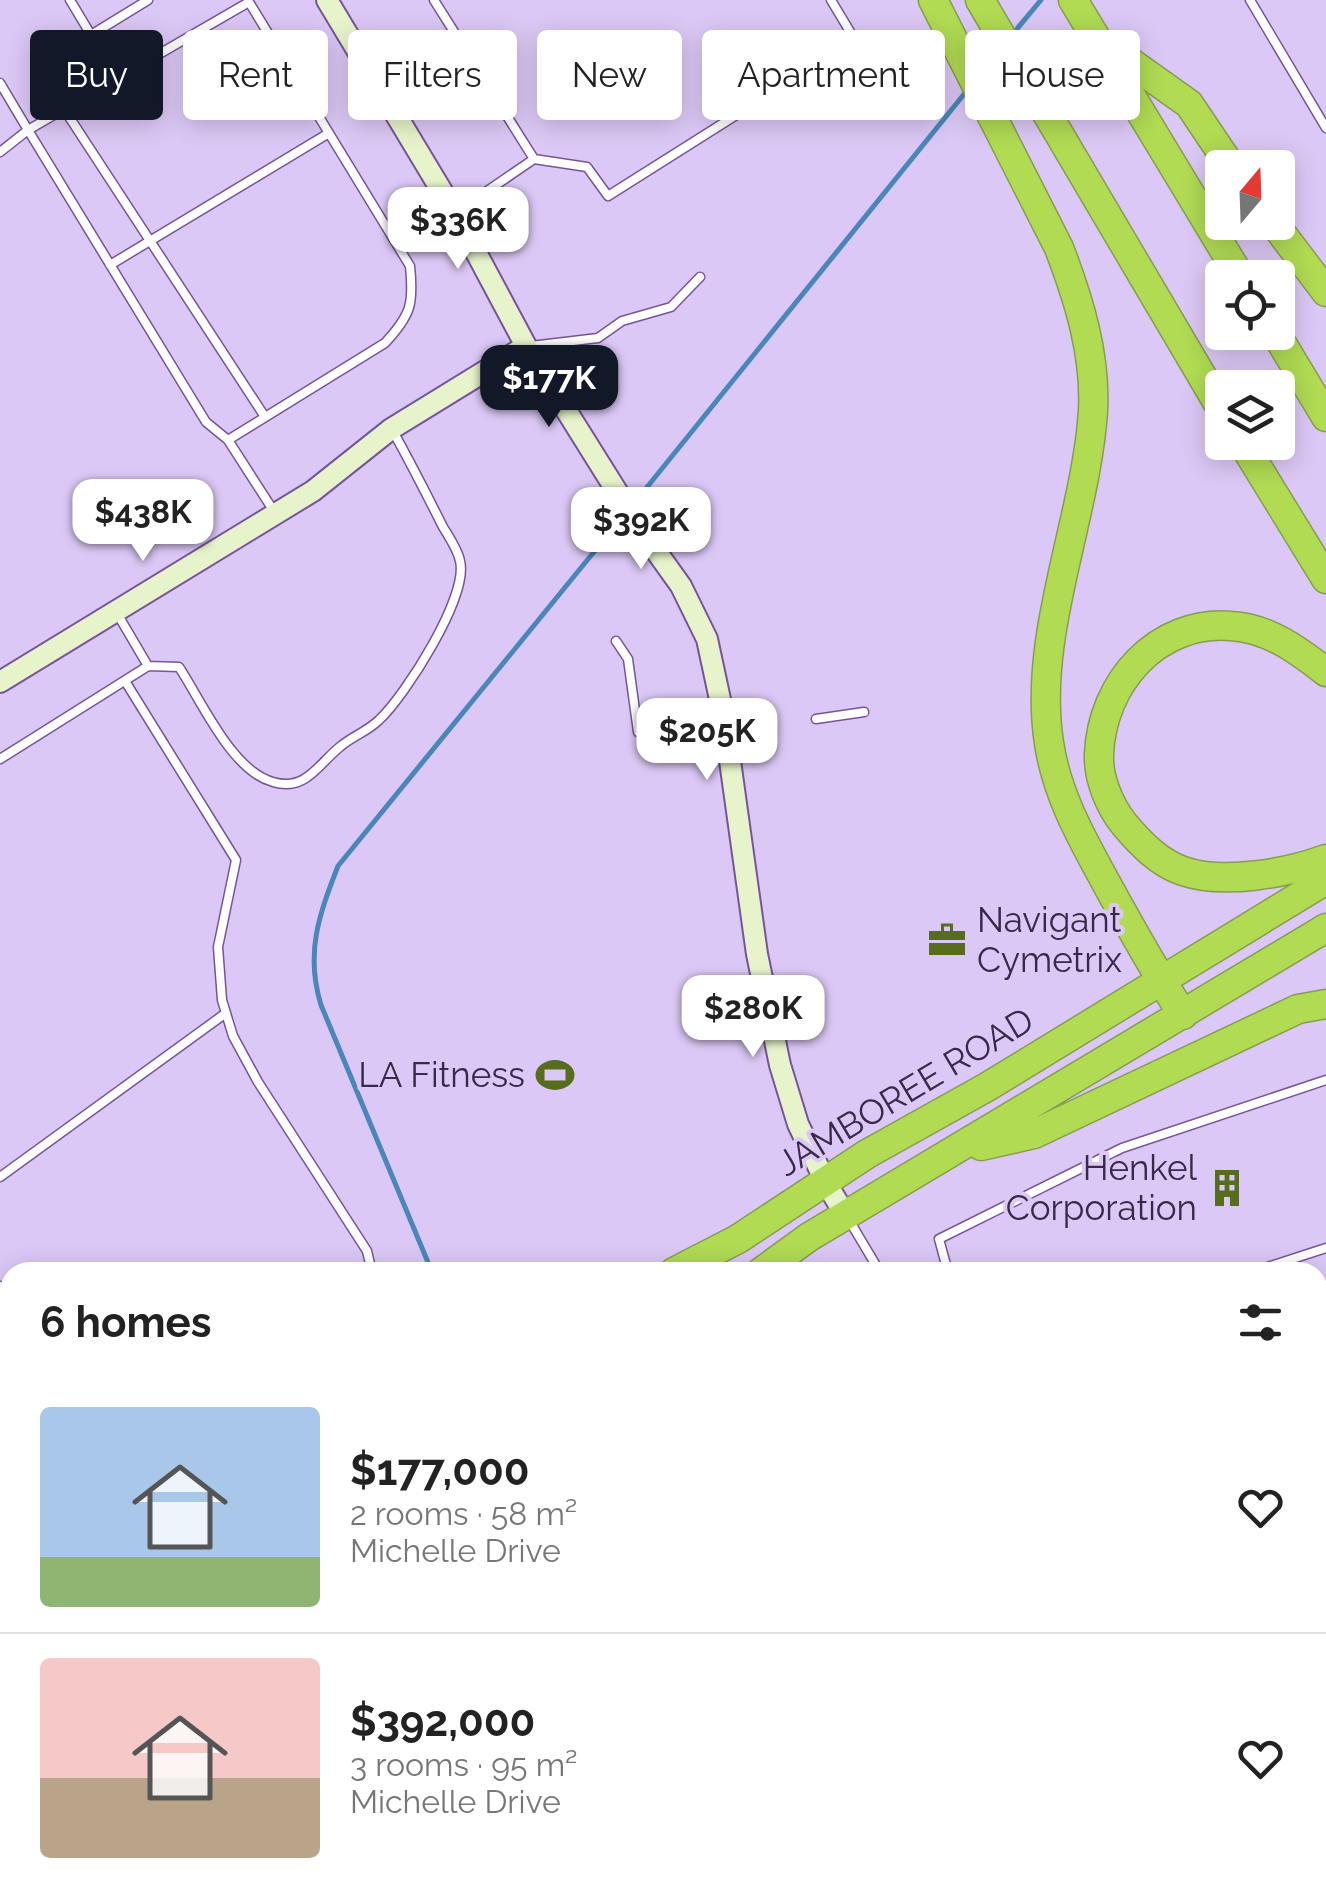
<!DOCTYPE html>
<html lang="en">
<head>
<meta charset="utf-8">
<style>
  :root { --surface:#fff; --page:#f6f6f6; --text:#222; --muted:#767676; --line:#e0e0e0; --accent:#111827 }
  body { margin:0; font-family:Raleway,sans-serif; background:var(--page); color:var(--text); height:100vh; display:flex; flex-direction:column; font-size:38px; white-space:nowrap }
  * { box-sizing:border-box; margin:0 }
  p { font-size:32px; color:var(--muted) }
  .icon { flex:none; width:55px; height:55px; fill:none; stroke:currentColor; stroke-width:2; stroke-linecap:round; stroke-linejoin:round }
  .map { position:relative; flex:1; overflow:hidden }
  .sheet { position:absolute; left:0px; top:1262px; width:1328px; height:642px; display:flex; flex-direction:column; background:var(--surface); border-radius:30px 30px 0 0; box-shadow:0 5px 25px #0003 }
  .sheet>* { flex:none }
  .banner { position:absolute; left:30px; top:30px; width:1268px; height:90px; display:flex; gap:20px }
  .needle { width:65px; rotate:19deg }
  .controls { position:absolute; left:1205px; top:150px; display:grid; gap:20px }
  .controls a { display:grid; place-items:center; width:90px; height:90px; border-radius:10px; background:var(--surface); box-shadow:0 5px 25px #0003; font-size:50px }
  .price { position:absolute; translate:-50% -85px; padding:0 22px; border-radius:20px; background:#fff; color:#222; font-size:32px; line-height:65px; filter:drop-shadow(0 2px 5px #0008) }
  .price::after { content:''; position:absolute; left:50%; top:60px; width:30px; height:22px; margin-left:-15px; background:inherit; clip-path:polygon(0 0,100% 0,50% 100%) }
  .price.selected { background:var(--accent); color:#fff }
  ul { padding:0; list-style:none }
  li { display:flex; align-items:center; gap:30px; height:250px; padding:0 40px }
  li+li { border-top:2px solid var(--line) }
  li span { display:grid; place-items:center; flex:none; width:280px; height:200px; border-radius:10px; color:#555 }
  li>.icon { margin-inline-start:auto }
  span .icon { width:120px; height:120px; fill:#fffc; stroke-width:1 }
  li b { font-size:42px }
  h2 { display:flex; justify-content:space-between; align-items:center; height:120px; padding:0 40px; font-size:42px }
  .tag { padding:0 35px; border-radius:10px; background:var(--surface); box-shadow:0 5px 25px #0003; font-size:35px; line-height:90px }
  .tag.selected { background:var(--accent); color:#fff }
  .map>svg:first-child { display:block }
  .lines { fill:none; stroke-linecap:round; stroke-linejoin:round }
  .stream { stroke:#4a87b8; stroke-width:5 }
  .lane-casing { stroke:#755598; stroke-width:11 }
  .secondary-casing { stroke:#755598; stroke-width:24 }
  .highway-casing { stroke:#869d4f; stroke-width:31 }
  .lane { stroke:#fff; stroke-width:8 }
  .secondary { stroke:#e7f4cb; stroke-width:20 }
  .highway { stroke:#b0db53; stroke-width:28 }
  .labels { text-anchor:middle; stroke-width:8; stroke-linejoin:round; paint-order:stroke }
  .poi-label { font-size:35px; fill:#372947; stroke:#dcc8f6; text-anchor:end }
  .street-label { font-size:35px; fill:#372947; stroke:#dcc8f6 }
</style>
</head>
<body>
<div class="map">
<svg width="1326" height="1903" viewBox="0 0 1326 1903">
  <rect width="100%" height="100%" fill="#dcc8f6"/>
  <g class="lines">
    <path class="stream" d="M1011,36L1041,0
      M982,71L998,53
      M631,507L969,88
      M432,1272L321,1005C305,953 319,915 338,866L624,515
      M0,1682L10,1674"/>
    <g class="lane-casing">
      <path id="lane" d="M70,0L91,35L148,0
        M434,0L534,159L587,167L608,196L855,40L831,0
        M1250,0L1326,128
        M39,65L91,35
        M0,83L28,130L0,152
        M64,109L265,417
        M455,213L534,159
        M110,265L329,133
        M531,346L598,338L622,321L671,307L700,277
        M228,440L206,422L28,130L249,2L410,266C414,304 411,315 385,343L228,440L275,513
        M118,615L148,666
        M616,641L628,659L638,732
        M125,681L236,860L218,947L222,1000L233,1036L258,1082L367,1251L372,1272
        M816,719L864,712
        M0,759L148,666L179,667C202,702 232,771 273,782C306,792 318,764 341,746C353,736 368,731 379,720C405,696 469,596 460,561C458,550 449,537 443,527C427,495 411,464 394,433
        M0,1177L226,1013
        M849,1220L880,1272
        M948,1272L939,1239L1122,1148L1326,1080
        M1252,1272L1326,1248
        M0,1286L10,1299
        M0,1583L10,1575
        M1318,1774L1326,1769
        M980,1895L985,1903
        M1231,1895L1236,1903"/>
    </g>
    <g class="secondary-casing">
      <path id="secondary" d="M327,0L455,213L526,346L641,530L681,586L707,639L724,718L757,954L780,1065L798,1124L826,1183L846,1216
        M0,682L313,491L391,429L526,346"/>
    </g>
    <g class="highway-casing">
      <path id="highway" d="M933,0L1059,248C1079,300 1096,355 1093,411C1086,519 1032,635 1049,743C1057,797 1084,842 1110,890C1133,932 1157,974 1183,1015
        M980,0L1222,410
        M1073,0L1241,278
        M1106,45L1189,104L1232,168
        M1273,222L1326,292
        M1275,332L1326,417
        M1242,442L1326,579
        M1326,672C1298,650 1268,628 1231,626C1157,620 1102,683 1099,754C1098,778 1109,805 1124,824C1140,843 1159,863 1183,871C1223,885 1288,873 1326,859
        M981,1146L1034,1134L1298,1009L1326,1004
        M674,1272L738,1239L867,1154L987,1087L1326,880
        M761,1272L809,1237L1326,928
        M1318,1342L1326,1340
        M1318,1425L1326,1422
        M0,1758L10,1749
        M0,1869L10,1860
        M69,1903L81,1895
        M211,1903L223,1895
        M254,1903L258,1895
        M382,1903L390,1895"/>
    </g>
    <use href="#lane" class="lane"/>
    <use href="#secondary" class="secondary"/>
    <use href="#highway" class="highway"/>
  </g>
  <defs>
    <g id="office-bare" transform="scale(3)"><path d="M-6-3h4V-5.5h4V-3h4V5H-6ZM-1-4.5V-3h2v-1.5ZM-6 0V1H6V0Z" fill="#556d1d" stroke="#dcc8f6" stroke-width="2.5" paint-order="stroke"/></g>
    <g id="stadium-bare" transform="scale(3)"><path d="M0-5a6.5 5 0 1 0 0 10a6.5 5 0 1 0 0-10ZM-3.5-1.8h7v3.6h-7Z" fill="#556d1d" stroke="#dcc8f6" stroke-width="2.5" paint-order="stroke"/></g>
    <g id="building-bare" transform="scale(3)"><path d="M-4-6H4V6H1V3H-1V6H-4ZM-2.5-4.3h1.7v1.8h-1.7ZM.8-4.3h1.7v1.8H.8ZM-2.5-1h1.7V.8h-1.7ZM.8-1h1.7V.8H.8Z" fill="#556d1d" stroke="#dcc8f6" stroke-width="2.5" paint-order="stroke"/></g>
  </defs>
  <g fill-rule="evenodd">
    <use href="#office-bare" x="947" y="940"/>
    <use href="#stadium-bare" x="555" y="1075"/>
    <use href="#building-bare" x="1227" y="1188"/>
  </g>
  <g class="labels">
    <g class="poi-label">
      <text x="977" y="932" text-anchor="start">Navigant<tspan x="977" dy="40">Cymetrix</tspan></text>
      <text x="525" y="1087">LA Fitness</text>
      <text x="1197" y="1180">Henkel<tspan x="1197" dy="40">Corporation</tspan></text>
    </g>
    <g class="street-label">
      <text transform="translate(905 1092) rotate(-31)" y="12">JAMBOREE ROAD</text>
    </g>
  </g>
</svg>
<div class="controls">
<a><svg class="needle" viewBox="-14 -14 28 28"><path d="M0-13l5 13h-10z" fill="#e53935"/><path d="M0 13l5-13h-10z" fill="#767676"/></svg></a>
<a><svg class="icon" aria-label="locate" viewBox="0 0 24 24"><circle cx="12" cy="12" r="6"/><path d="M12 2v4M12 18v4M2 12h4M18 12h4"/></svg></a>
<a><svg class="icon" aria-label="layers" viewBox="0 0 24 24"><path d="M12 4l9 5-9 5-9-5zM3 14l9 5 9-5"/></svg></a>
</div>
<b class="price" style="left:458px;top:272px">$336K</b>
<b class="price selected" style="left:549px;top:430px">$177K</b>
<b class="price" style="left:143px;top:564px">$438K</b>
<b class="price" style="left:641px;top:572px">$392K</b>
<b class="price" style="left:707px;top:783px">$205K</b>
<b class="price" style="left:753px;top:1060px">$280K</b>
<div class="banner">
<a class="tag selected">Buy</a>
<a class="tag">Rent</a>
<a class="tag">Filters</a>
<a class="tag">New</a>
<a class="tag">Apartment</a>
<a class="tag">House</a>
</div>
<section class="sheet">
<h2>6 homes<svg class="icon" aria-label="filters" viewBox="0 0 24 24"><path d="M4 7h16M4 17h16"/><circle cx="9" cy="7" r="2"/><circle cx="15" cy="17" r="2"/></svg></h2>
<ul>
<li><span style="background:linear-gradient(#a9c7e8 75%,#8fb573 0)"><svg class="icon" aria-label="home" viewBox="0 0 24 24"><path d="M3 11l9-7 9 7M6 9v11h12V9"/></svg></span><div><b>$177,000</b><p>2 rooms · 58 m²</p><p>Michelle Drive</p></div><svg class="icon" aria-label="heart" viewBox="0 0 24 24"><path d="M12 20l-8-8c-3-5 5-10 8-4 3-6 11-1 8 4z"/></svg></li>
<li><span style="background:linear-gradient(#f6c9c9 60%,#b9a48a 0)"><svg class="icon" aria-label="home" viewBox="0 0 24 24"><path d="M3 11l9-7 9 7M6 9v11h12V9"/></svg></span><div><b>$392,000</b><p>3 rooms · 95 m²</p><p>Michelle Drive</p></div><svg class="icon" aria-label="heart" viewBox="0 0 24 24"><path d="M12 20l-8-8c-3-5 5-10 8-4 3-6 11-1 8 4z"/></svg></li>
</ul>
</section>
</div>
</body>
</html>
